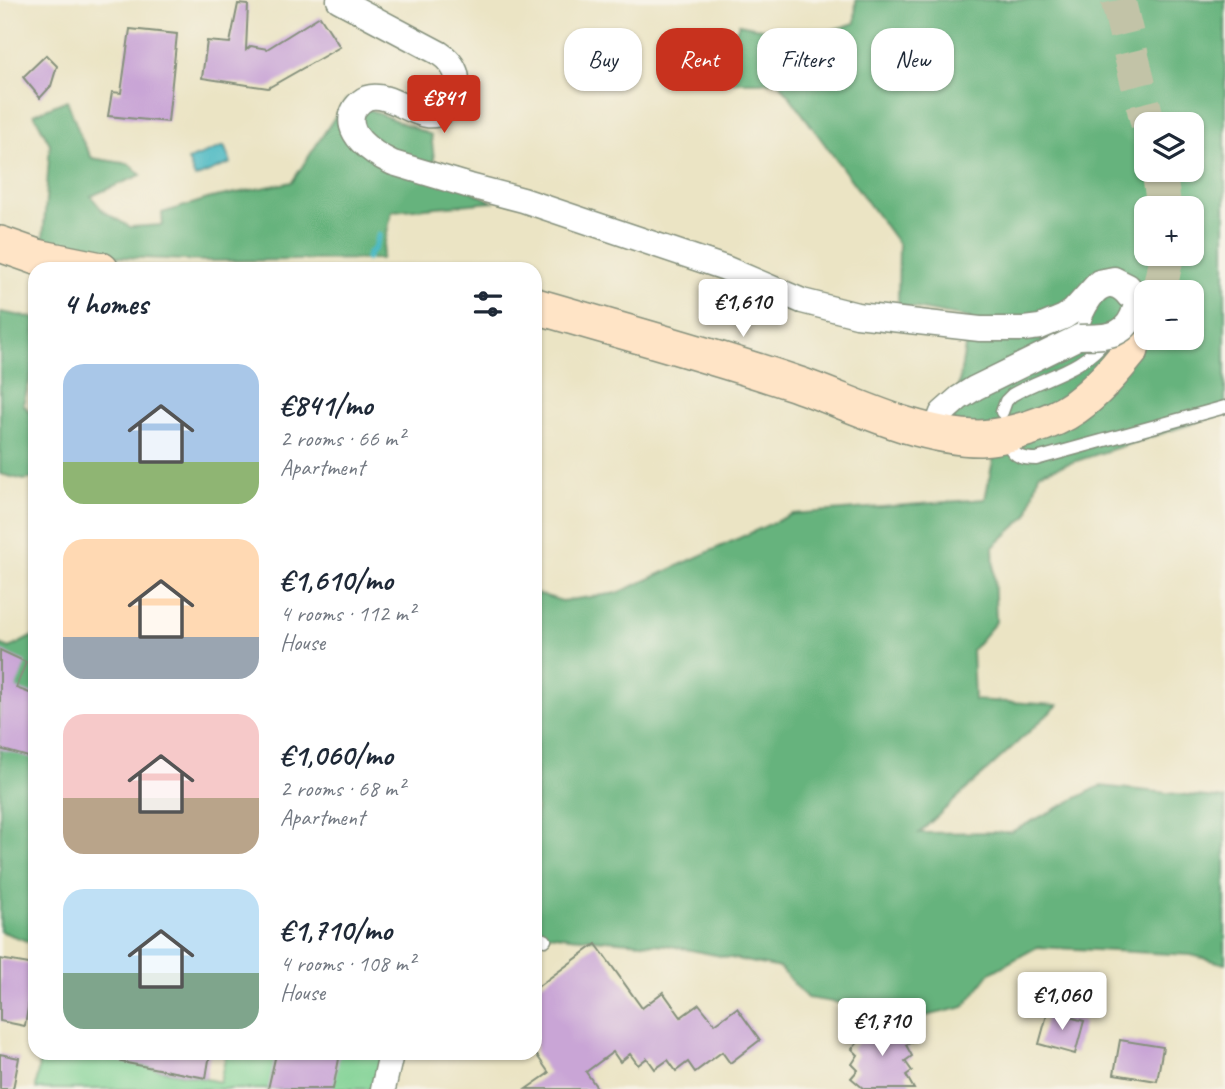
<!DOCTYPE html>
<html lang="en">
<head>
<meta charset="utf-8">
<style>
  :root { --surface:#fff; --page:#f6f6f7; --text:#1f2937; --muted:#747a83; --accent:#c8321e }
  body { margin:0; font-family:Caveat,sans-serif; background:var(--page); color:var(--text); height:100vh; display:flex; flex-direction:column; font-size:26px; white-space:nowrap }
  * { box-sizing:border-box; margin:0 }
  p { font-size:23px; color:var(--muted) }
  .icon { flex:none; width:38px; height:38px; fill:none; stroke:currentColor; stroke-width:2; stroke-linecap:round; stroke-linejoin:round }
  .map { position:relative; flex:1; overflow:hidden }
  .drawer { position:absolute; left:28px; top:262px; width:514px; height:798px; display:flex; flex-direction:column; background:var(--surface); border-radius:21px; box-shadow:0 2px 5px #0004 }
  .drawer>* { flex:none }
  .hud { position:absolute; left:564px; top:28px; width:556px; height:63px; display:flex; gap:14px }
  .fabs { position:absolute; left:1134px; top:112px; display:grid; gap:14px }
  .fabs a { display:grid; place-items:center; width:70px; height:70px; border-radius:14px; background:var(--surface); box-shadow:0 2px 5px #0004; font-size:35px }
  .price { position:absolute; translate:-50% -60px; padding:0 16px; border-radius:7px; background:#fff; color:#222; font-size:23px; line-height:46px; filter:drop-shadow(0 2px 4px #0008) }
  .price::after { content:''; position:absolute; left:50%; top:42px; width:21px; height:16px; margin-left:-10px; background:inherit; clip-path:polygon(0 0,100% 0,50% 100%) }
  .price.current { background:var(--accent); color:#fff }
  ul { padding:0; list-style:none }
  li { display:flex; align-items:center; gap:21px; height:175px; padding:0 35px }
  li span { display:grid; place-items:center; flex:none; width:196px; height:140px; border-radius:21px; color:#555 }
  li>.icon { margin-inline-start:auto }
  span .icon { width:84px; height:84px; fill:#fffc; stroke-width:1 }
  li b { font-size:30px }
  h2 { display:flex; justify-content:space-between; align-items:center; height:84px; padding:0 35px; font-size:30px }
  .pill { padding:0 24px; border-radius:21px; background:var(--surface); box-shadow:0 2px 5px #0004; font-size:24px; line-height:63px }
  .pill.current { background:var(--accent); color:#fff }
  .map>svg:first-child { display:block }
  .green { fill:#7ed193; stroke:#4e8764; stroke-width:2 }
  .forest { fill:#66b37d; stroke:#427858; stroke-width:2; fill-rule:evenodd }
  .water { fill:#4bb9c3; stroke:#357b7c; stroke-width:2 }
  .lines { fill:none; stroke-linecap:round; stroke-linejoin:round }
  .stream { stroke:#4bb9c3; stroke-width:6 }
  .building { fill:#c9a5d6 }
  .secondary-tunnel { stroke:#c2c3a7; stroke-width:35; stroke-dasharray:35 18; stroke-linecap:butt }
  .lane-casing { stroke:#85907c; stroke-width:15 }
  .street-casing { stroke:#85907c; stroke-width:27 }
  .secondary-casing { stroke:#85907c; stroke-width:38 }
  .lane { stroke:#fff; stroke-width:12 }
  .street { stroke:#fff; stroke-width:24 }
  .secondary { stroke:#ffe4c6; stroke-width:35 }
  .street-bridge-casing { stroke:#85907c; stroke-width:27; stroke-linecap:butt }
  .street-bridge { stroke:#fff; stroke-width:24 }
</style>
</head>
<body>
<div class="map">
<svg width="1225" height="1089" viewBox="0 0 1225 1089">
  <rect width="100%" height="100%" fill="#f7f3e8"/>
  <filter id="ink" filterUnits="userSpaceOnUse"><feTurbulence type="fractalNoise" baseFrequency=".0143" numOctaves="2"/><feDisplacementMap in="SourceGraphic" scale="14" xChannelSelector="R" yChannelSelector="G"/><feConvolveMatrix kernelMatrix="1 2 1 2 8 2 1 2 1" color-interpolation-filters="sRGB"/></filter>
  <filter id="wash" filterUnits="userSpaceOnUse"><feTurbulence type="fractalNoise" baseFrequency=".00686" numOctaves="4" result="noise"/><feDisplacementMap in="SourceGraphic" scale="28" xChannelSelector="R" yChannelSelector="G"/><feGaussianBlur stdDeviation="1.57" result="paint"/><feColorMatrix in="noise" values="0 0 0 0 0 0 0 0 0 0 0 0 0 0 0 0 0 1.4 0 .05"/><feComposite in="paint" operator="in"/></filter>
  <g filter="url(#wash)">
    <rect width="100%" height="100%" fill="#ebe4c4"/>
    <path class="green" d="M40,1054H125L139,1065L220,1082L226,1054H384L377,1089H36Z"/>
    <path class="forest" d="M856,0H1225V413L1039,473L1028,515L993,547L996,622L972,650L974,700L1058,705L919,833L1011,832L1100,786L1225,799V964L1191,955L1037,947L990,973L964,1007L926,1016L807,998L780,968L666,945L569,937L536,932V593L562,601L618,593L792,514L985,499L994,456L952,424L970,318L898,305L899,245L779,82H714L739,24L807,38L855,23ZM1146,124H1192V170H1146ZM1146,208H1192V254H1146ZM1146,292H1192V338H1146Z
      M67,100L82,140L92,158L129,164L141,175L91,196L103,211L130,227L163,225L162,213L211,198L292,182L346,100L431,135L436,173L493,202L392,211L381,259L205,261L102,256L43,241L50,144L34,114Z
      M0,312L35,318V363L23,404L35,418V478L24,480L0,474Z
      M35,635V944L0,931V644L10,648Z"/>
    <path class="water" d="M224,146L231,163L195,178L188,160Z"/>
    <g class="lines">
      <path class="stream" d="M367,259L369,253L374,249L379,235"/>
    </g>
    <g id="blocks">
      <path class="building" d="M238,4L248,5L246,50L251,46L267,49L320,16L340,47L268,88L202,78L207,41L230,43Z
        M130,29L177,34L168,122L108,116L112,92L121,93Z
        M46,55L57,66L51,86L40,98L23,77Z
        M0,650L26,662L16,688L35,695V759L0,749Z
        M596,944L642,1008L663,992L681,1017L699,1004L715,1024L737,1008L760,1040L730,1063L722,1052L695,1072L688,1062L676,1071L668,1060L655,1069L647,1058L638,1065L630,1054L620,1062L613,1052L586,1072L598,1089H526L549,1073L536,1054V988Z
        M0,959L35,965L25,1026L0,1021Z
        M1048,1011L1084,1021L1075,1054L1039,1044Z
        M871,1019L886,1031L900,1023L912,1042L906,1045L912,1056L905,1061L912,1071L906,1075L914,1089H864L851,1078L858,1070L852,1064L858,1055L852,1049L860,1040L855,1034Z
        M1120,1040L1163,1047L1157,1081L1114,1074Z
        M0,1054L19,1058L13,1089H0Z
        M122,1054H210L206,1078L121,1062Z
        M276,1054H340L333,1089H268Z"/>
    </g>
  </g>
  <g filter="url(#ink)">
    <use href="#blocks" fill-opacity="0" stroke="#85907c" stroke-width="2"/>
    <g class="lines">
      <path class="secondary-tunnel" d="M1118,0L1148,124
        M1159,170L1164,208
        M1159,292L1167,254
        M1131,350L1146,325"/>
      <g class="lane-casing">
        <path id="lane" d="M1079,337C1084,320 1102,270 1125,301
          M1002,412L1006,401L1012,395C1046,375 1081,372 1107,338
          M1010,447C1015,457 1024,459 1036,459L1225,407
          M536,938L545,940"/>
      </g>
      <g class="street-casing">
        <path id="street" d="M339,0L439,53C448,59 456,67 457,79C458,86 456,98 451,104C427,136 396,89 367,98C362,100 358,104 355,108C340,133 374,154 393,163L470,186L523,200L725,268L802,301L857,315L980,329H1024L1040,327L1064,317L1073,311L1099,282L1114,279L1128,286L1133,292L1135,308
          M935,432L942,413L959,398L975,388L1079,337
          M383,1089L391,1054"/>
      </g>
      <g class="secondary-casing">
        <path id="secondary" d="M0,244L37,257L101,270
          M536,306C621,331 707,354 791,382C830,395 867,413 906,425C929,432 955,438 980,438C1009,436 1051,424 1075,407C1097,391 1114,371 1131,350"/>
      </g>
      <use href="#lane" class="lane"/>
      <use href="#street" class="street"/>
      <use href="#secondary" class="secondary"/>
      <g class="street-bridge-casing">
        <path id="street-bridge" d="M1079,337C1105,336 1127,339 1135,308"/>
      </g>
      <use href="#street-bridge" class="street-bridge"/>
    </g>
  </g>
</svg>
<div class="fabs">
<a><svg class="icon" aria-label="layers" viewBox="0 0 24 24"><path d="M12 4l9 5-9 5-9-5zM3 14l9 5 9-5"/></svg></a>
<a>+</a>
<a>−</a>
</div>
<b class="price current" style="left:444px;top:135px">€841</b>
<b class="price" style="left:743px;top:339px">€1,610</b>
<b class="price" style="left:1062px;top:1032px">€1,060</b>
<b class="price" style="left:882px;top:1058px">€1,710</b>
<div class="hud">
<a class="pill">Buy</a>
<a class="pill current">Rent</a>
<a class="pill">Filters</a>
<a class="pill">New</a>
</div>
<section class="drawer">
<h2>4 homes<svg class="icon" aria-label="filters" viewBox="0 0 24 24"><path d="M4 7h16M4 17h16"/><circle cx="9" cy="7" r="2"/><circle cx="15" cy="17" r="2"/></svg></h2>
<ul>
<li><span style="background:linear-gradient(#a9c7e8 70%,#8fb573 0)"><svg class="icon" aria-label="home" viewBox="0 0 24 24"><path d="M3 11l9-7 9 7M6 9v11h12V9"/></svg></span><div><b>€841/mo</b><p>2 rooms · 66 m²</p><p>Apartment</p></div></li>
<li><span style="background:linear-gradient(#ffd9b3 70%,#9aa5b1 0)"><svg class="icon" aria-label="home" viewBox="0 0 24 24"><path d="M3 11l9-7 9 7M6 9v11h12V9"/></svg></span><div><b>€1,610/mo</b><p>4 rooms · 112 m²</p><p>House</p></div></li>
<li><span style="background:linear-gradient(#f6c9c9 60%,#b9a48a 0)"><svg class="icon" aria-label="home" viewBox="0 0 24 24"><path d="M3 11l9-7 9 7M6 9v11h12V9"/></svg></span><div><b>€1,060/mo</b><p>2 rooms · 68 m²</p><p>Apartment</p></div></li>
<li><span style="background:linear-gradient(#bfe0f5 60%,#7fa58c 0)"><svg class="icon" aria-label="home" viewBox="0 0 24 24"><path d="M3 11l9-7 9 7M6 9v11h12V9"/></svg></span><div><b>€1,710/mo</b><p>4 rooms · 108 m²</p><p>House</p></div></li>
</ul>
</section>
</div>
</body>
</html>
